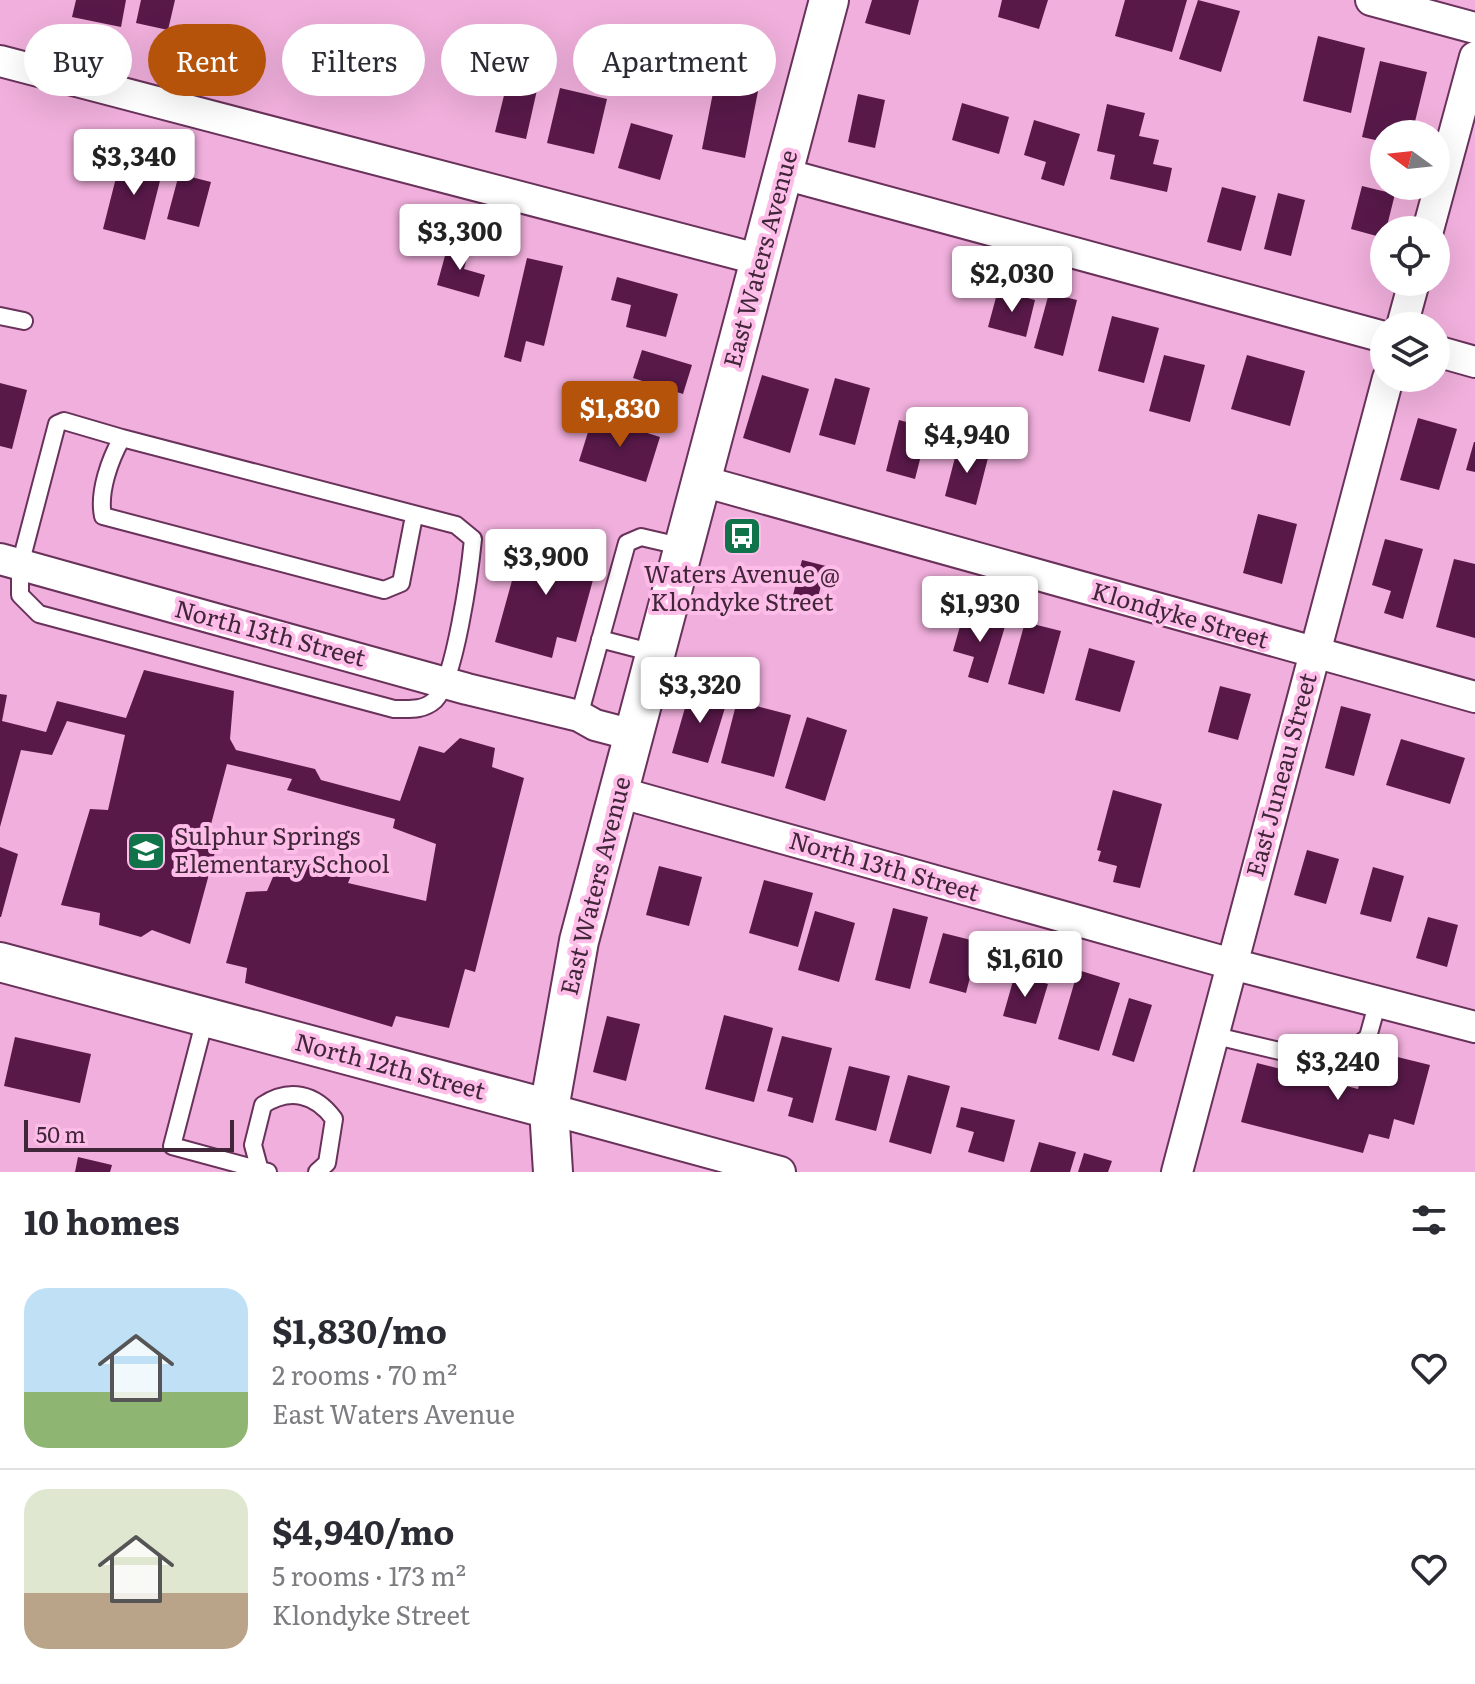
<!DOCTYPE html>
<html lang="en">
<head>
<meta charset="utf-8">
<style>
  :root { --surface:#fff; --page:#f7f7f7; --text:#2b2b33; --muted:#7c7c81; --line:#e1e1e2; --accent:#b45309 }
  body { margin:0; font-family:Literata,serif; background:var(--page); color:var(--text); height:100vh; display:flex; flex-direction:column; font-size:30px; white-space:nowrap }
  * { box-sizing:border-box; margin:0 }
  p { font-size:26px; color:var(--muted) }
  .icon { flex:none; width:44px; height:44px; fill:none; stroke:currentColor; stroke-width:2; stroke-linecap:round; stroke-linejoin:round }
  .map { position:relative; height:1172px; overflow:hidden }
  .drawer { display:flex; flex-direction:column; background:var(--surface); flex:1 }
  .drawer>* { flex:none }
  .hud { position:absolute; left:24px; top:24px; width:800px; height:72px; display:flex; gap:16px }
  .needle { width:52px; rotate:285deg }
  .fabs { position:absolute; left:1370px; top:120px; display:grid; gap:16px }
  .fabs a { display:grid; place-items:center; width:80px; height:80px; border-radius:50%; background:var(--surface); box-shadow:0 8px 32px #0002; font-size:40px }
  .scale { position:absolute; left:24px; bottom:20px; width:210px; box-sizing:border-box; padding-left:8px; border:4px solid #402638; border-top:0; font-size:22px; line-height:28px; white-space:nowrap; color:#402638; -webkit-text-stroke:6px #febce9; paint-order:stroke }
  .price { position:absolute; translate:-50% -68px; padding:0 18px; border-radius:8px; background:#fff; color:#222; font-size:26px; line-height:52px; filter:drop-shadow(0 2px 4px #0008) }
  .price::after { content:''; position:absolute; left:50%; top:48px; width:24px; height:18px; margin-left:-12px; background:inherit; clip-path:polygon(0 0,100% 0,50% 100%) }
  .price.current { background:var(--accent); color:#fff }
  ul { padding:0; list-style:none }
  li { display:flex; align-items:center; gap:24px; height:200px; padding:0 24px }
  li+li { border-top:2px solid var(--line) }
  li span { display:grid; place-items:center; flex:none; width:224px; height:160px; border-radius:24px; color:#555 }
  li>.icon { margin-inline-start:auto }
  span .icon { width:96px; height:96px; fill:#fffc; stroke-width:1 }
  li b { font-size:34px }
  h2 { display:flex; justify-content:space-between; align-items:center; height:96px; padding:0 24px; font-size:34px }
  .pill { padding:0 28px; border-radius:36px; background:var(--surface); box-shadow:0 8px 32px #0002; font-size:28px; line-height:72px }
  .pill.current { background:var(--accent); color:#fff }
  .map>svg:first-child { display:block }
  .building { fill:#581949 }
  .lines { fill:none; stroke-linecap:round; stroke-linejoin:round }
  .service-casing { stroke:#68325a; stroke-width:20 }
  .minor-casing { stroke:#68325a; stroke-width:34 }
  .tertiary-casing { stroke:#68325a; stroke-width:42 }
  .service { stroke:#fff; stroke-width:16 }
  .minor { stroke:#fff; stroke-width:30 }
  .tertiary { stroke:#fff; stroke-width:38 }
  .labels { text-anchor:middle; stroke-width:8; stroke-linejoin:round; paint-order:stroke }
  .street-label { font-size:24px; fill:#402638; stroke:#febce9 }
  .poi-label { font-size:24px; fill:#402638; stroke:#febce9 }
</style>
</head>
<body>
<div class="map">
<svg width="1475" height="1172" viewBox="0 0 1475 1172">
  <rect width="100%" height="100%" fill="#f0afdc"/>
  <path class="building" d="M76,0H126L121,27L72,17Z
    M141,0H175L168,30L136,23Z
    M872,0H919L910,35L865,23Z
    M1002,0H1048L1039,29L998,17Z
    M1125,0H1187L1172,52L1115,36Z
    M1198,0L1240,11L1221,72L1179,59Z
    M1318,36L1365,48L1351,113L1303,101Z
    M1380,61L1427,72L1412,134H1384V142L1362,137Z
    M717,72L760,81L745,158L702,149Z
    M509,75L539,81L526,139L495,132Z
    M560,88L607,99L594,154L547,143Z
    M858,94L885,100L875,148L848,142Z
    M962,103L1009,117L999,154L952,140Z
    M1107,104L1145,113L1139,136L1159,140L1153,164L1172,168L1167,192L1110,179L1115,155L1097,151Z
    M1034,120L1080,134L1064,186L1041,179L1046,162L1024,155Z
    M631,123L673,135L660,180L618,168Z
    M122,154L164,165L145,240L103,229Z
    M179,174L211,182L199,227L167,219Z
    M1362,186L1395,194L1384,238L1351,229Z
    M1222,187L1256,196L1241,251L1207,242Z
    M1278,193L1305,200L1291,256L1264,249Z
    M449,241L470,247L464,269L485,275L479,297L437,285Z
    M527,258L563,266L544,346L526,341L521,362L504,357Z
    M617,277L678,294L666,337L626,327L631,305L611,300Z
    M998,290L1035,300L1026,337L988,327Z
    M1049,293L1077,300L1063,356L1034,348Z
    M1112,316L1159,328L1144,383L1098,371Z
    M642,350L692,365L683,394L633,378Z
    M1164,355L1205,365L1190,422L1149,411Z
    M1247,355L1305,371L1290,426L1231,409Z
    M762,375L809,389L790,453L743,438Z
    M835,378L870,388L855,445L819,435Z
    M0,383L27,390L12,449L0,446Z
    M593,416L660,437L646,482L579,461Z
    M1418,418L1457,429L1439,490L1400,480Z
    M899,420L928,428L915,479L886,471Z
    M1474,442H1475V472L1466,470Z
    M958,446L989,454L976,505L945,496Z
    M1258,514L1297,524L1282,584L1243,573Z
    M524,537L599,558L576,642L557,637L552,658L495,642Z
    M1385,539L1423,549L1403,619L1384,613L1391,591L1372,585Z
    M1454,559L1475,564V638L1436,627Z
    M802,560L826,566L815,609L791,603Z
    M964,612L1006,623L988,683L968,677L974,657L953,651Z
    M1025,622L1061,631L1044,694L1008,684Z
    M1089,648L1135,661L1120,712L1075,700Z
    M144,670L234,691L230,739L236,750L315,769L321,780L400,801L419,746L444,753L460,738L495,748L492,767L524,778L475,972L465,969L449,1028L396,1016L392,1027L245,983L247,968L226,963L246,892L267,891L281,858L352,873L348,883L426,901L436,844L393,828L395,819L287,790L292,779L227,764L210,828L218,841L190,944L152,930L141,937L99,925L100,913L61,905L90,809L108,810L125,735L67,721L52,755L21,750L0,827V694L7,695L2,721L46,732L57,701L126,718Z
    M1220,686L1251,694L1238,740L1208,732Z
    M691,687L728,698L708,763L672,753Z
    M737,701L791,715L774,777L721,763Z
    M1341,706L1371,714L1354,776L1325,768Z
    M807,717L847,730L825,801L785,788Z
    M1401,739L1465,758L1450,804L1386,785Z
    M1113,790L1162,804L1140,888L1113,882L1117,866L1098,861L1101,851L1097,850Z
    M0,847L18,854L1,917H0Z
    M1307,850L1339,859L1326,904L1294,895Z
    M659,866L702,877L689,926L646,915Z
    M1373,867L1404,876L1391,922L1360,914Z
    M764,880L813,893L798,947L749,933Z
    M893,908L928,917L910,989L875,980Z
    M815,911L855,923L839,982L798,970Z
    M1428,917L1458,925L1447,967L1416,958Z
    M943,933L979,942L966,993L929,983Z
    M1078,970L1120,983L1099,1051L1058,1039Z
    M1015,974L1048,984L1036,1024L1003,1016Z
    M1129,998L1152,1005L1134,1062L1112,1055Z
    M724,1015L773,1028L754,1102L705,1089Z
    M607,1016L640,1024L626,1081L593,1072Z
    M782,1036L832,1048L813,1123L788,1116L793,1098L767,1091Z
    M15,1037L91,1054L80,1103L4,1086Z
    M1369,1050L1430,1065L1414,1125L1394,1119L1389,1139L1369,1134L1363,1153L1241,1122L1257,1063L1358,1089Z
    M849,1066L890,1076L876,1131L835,1120Z
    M908,1075L950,1086L931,1154L889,1142Z
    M961,1107L1015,1120L1004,1162L968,1152L974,1132L956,1127Z
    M1039,1142L1076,1152L1070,1172H1030Z
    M1084,1153L1112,1161L1108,1172H1078Z
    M78,1157L112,1165L110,1172H75Z"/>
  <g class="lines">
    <g class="service-casing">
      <path id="service" d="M0,316L24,321
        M122,438L64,421L57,424L20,565V595L39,614L394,709C409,709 423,711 435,700C455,680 470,570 473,539L456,525L122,438C110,459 98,492 103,516L384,590L401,583L414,516
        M600,639L654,653
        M579,716L627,543L641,537L684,547
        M205,1019L172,1146L268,1172
        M1216,1036L1335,1064L1368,1037L1378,1001
        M259,1167L253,1145L263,1105C289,1088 315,1093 334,1119L327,1163L317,1172"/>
    </g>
    <g class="minor-casing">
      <path id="minor" d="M1371,0L1475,28
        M0,61L761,260
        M784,174L1384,337
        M1428,230L1475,57
        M1402,326L1414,282
        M1436,351L1475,362
        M702,481L1475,697
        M0,559L467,689L579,716L595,725L633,735
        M618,792L1232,964L1475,1027
        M549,1109L780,1172
        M1177,1172L1388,378"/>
    </g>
    <g class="tertiary-casing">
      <path id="tertiary" d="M0,962L549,1109
        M553,1172L549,1109L579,941L829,0"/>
    </g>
    <use href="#service" class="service"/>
    <use href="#minor" class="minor"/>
    <use href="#tertiary" class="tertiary"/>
  </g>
  <defs>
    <g id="bus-square" transform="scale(2)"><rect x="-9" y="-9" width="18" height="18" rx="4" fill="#117349" stroke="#febce9"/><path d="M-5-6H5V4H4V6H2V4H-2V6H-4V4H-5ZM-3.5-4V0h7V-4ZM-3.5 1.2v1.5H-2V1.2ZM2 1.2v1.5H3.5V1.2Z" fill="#fff"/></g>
    <g id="school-square" transform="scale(2)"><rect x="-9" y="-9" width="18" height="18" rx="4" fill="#117349" stroke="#febce9"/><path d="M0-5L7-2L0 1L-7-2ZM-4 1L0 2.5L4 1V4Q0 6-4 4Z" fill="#fff"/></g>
  </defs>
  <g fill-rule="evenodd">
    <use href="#bus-square" x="742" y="536"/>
    <use href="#school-square" x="146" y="851"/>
  </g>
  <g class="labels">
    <g class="street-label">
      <text transform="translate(761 259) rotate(-75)" y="8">East Waters Avenue</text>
      <text transform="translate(1180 616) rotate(16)" y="8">Klondyke Street</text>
      <text transform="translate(270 634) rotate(15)" y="8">North 13th Street</text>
      <text transform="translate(1282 775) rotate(-75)" y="8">East Juneau Street</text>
      <text transform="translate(884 867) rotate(16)" y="8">North 13th Street</text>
      <text transform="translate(596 886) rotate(-76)" y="8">East Waters Avenue</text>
      <text transform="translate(390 1067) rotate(15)" y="8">North 12th Street</text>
    </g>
    <g class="poi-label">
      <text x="742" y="583">Waters Avenue @<tspan x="742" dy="28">Klondyke Street</tspan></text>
      <text x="174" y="845" text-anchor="start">Sulphur Springs<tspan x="174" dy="28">Elementary School</tspan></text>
    </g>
  </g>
</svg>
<div class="fabs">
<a><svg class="needle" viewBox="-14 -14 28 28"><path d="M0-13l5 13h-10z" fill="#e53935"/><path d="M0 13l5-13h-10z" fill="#7c7c81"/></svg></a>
<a><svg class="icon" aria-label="locate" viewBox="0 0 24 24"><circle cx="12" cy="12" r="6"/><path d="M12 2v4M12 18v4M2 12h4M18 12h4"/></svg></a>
<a><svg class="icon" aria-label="layers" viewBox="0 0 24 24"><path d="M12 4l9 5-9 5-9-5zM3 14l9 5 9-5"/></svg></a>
</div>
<div class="scale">50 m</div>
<b class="price" style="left:134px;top:197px">$3,340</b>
<b class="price" style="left:460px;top:272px">$3,300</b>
<b class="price" style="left:1012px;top:314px">$2,030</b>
<b class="price current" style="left:620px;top:449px">$1,830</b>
<b class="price" style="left:967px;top:475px">$4,940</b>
<b class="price" style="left:546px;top:597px">$3,900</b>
<b class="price" style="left:980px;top:644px">$1,930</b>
<b class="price" style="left:700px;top:725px">$3,320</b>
<b class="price" style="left:1025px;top:999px">$1,610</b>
<b class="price" style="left:1338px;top:1102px">$3,240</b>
<div class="hud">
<a class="pill">Buy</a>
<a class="pill current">Rent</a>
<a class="pill">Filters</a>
<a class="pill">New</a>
<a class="pill">Apartment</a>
</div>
</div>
<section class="drawer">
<h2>10 homes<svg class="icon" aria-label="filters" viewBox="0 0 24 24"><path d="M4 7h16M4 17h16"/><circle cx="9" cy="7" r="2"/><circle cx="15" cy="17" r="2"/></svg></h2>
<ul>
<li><span style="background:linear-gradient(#bfe0f5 65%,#8fb573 0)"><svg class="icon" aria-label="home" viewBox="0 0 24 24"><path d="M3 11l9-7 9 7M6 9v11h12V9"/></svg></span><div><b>$1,830/mo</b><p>2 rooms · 70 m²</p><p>East Waters Avenue</p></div><svg class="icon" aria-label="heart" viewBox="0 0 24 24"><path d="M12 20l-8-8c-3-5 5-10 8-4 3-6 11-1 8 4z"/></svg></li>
<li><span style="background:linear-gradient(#dfe7d0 65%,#b9a48a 0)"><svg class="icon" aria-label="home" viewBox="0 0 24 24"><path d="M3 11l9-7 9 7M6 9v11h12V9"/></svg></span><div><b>$4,940/mo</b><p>5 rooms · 173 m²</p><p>Klondyke Street</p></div><svg class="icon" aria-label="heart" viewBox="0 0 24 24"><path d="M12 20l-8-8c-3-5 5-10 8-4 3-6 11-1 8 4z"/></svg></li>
</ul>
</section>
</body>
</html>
